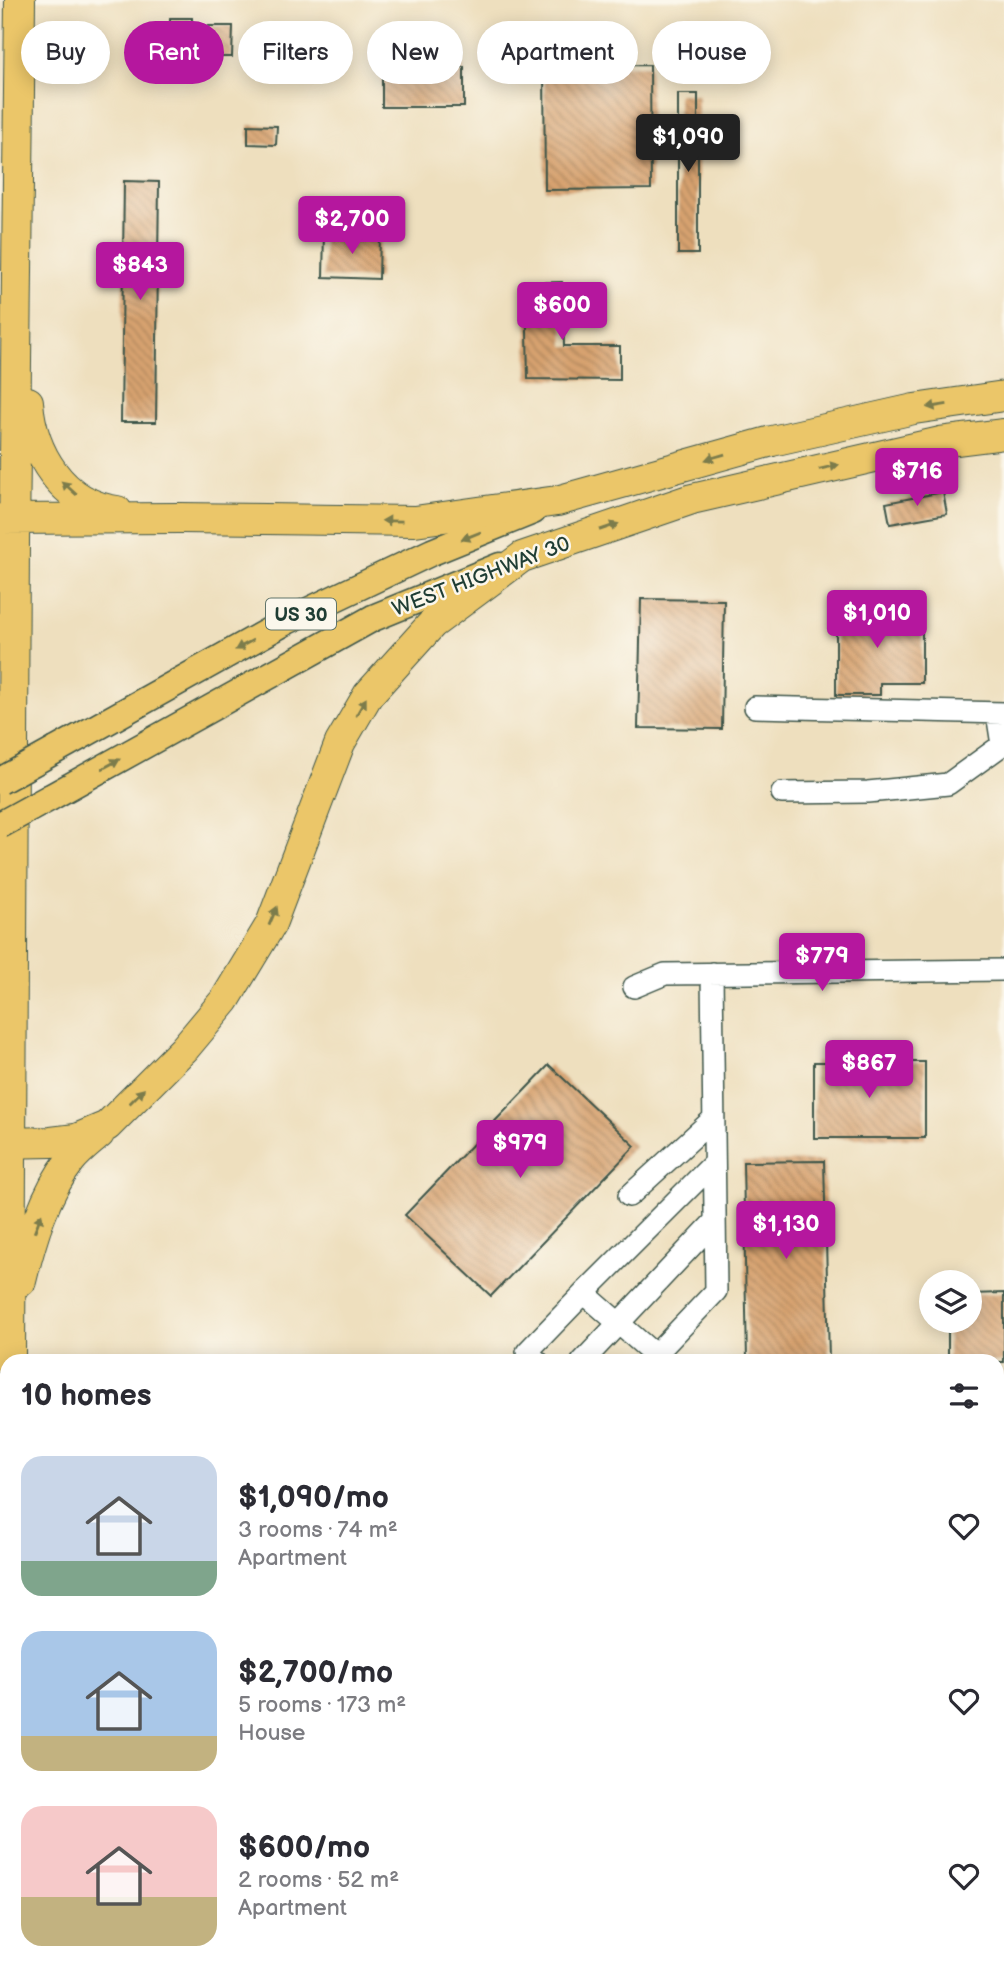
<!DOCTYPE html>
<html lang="en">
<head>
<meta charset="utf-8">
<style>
  :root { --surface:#fff; --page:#f2f2f3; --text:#2b2b33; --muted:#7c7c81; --accent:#b5179e }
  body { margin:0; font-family:"Balsamiq Sans",sans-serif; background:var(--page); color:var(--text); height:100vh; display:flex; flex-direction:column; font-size:26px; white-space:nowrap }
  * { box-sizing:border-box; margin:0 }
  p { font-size:23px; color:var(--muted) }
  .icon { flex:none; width:38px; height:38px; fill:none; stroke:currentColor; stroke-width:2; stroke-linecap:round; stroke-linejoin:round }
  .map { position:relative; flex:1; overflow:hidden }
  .sheet { position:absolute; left:0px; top:1354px; width:1004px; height:625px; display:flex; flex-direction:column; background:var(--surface); border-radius:21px 21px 0 0; box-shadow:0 4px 18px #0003 }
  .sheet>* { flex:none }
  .top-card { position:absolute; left:21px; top:21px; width:962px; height:63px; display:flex; gap:14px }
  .fabs { position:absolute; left:919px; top:1270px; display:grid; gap:14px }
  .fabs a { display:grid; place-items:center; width:63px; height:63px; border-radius:50%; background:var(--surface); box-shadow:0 4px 18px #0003; font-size:35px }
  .price { position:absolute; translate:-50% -60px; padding:0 16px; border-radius:7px; background:var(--accent); color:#fff; font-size:23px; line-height:46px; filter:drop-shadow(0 2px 4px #0008) }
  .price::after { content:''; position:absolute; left:50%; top:42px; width:21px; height:16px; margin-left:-10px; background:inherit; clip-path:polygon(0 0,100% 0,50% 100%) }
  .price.selected { background:#222; color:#fff }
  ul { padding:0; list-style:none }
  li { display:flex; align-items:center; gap:21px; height:175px; padding:0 21px }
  li span { display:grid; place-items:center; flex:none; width:196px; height:140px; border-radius:21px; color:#555 }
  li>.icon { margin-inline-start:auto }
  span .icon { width:84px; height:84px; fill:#fffc; stroke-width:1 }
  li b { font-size:30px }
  h2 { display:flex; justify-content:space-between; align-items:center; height:84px; padding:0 21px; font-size:30px }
  .tag { padding:0 24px; border-radius:32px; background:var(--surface); box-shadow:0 4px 18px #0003; font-size:24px; line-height:63px }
  .tag.selected { background:var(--accent); color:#fff }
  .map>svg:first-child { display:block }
  .building { fill:url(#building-back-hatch) }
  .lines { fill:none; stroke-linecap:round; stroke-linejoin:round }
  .minor-casing { stroke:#3e5549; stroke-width:24 }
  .major-casing { stroke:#3e5549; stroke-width:29 }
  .highway-casing { stroke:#3e5549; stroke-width:32 }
  .path { stroke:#3e5549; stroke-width:2.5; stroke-dasharray:5 5; stroke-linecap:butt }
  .minor { stroke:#fff; stroke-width:21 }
  .major { stroke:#ebc669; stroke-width:26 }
  .highway { stroke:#ebc669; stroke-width:30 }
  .rail-casing { stroke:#1f3d34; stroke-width:8 }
  .rail { stroke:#fbf7ec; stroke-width:5; stroke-dasharray:16; stroke-linecap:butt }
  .major-bridge-casing { stroke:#3e5549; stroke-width:29; stroke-linecap:butt }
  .major-bridge { stroke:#ebc669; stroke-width:26 }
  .oneway { fill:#7b7b4c }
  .labels { text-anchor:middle; stroke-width:5; stroke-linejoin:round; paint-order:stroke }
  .shield { fill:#fbf7ec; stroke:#61756b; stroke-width:2 }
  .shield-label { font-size:19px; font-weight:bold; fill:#1f3d34 }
  .street-label { font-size:21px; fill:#1f3d34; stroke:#fbf7ec }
</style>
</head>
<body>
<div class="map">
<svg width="1004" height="1978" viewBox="0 0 1004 1978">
  <defs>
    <pattern id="building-back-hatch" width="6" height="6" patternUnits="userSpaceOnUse" patternTransform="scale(1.75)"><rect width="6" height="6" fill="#d7a26f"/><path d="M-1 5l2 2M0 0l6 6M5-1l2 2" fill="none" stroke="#ae855c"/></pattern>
  </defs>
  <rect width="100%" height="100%" fill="#fbf7ec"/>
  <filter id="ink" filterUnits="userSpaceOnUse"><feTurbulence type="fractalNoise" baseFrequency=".0143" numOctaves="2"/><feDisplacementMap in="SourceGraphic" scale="14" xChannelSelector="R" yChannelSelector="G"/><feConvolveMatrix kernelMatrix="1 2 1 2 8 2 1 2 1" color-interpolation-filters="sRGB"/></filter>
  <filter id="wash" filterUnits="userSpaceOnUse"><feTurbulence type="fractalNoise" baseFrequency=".00686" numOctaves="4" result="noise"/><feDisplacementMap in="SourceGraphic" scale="28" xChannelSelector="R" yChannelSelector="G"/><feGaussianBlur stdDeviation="1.57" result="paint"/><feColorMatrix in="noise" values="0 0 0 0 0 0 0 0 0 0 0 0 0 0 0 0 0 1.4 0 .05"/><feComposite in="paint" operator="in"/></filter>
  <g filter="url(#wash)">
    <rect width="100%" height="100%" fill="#eedfbe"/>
    <g id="blocks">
      <path class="building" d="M170,18H192V26H233L232,57H211V66L145,65L146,34H170Z
        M650,65L651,189L545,190L544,66Z
        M382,67H464V107H382Z
        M678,94H698V254H678Z
        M248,125L277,126L276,145L248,144Z
        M124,181L159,182L156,422H121Z
        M324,232L380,234L379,279L323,277Z
        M562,282L564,346H620V380L528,379L526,283Z
        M943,492L947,514L890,524L886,503Z
        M641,599L724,600L722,729L638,728Z
        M836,611H922V683H880V695H836Z
        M814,1062H925V1138H814Z
        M549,1065L635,1146L491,1296L405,1215Z
        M824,1161L829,1359L747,1360L743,1162Z
        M1004,1293V1362H948V1326H965V1321H970V1294Z"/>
    </g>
  </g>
  <g filter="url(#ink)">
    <use href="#blocks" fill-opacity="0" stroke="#3e5549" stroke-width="2"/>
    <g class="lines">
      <g class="minor-casing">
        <path id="minor" d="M755,707L1004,713
          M782,793L868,792L948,784L1002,745L997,713
          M712,973L716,1291L655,1355L584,1293L713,1164
          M634,987L665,974L1004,970
          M629,1196L713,1119
          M538,1362L527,1352L584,1293
          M582,1362L714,1222
          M998,1472L1004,1468
          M998,1762L1004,1758
          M107,1972V1978
          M302,1972L305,1978
          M426,1972L430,1978
          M214,1978L219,1972
          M635,1978L644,1972"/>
      </g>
      <g class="major-casing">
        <path id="major" d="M56,750L287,621L432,552L533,511
          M51,797L373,618L500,566"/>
      </g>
      <g class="highway-casing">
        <path id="highway" d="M28,402C32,453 62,504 117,511
          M0,519L180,518L415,521L557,501L772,441L914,409L1004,396
          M0,1143L51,1142L76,1139L107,1126L184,1049L225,1000L271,924L340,743L368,695L432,624L522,557L692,499L940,442L1004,434
          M21,1281C31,1240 44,1194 71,1160C79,1150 90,1142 99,1134
          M10,1362L14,542L20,0
          M12,1972V1978"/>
      </g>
      <path class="path" d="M311,20L316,21"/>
      <use href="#minor" class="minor"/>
      <use href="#major" class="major"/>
      <use href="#highway" class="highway"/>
      <g class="rail-casing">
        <path id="rail" d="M998,1876L1004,1872
          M998,1889L1004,1885
          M827,1978L837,1972
          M849,1978L858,1972"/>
      </g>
      <use href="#rail" class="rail"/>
      <g class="major-bridge-casing">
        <path id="major-bridge" d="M0,781L56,750
          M0,825L51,797"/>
      </g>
      <use href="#major-bridge" class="major-bridge"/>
    </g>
    <defs><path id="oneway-solid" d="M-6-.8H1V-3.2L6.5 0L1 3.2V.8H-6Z" transform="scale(1.75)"/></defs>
    <g class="oneway">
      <use href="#oneway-solid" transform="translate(937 406) rotate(171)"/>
      <use href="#oneway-solid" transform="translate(715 457) rotate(164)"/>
      <use href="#oneway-solid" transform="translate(829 467) rotate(-13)"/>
      <use href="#oneway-solid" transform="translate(69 488) rotate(-138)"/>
      <use href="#oneway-solid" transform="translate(392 521) rotate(-179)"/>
      <use href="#oneway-solid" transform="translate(609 527) rotate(-19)"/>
      <use href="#oneway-solid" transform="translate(471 536) rotate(158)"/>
      <use href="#oneway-solid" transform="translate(244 645) rotate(151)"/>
      <use href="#oneway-solid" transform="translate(361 707) rotate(-60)"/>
      <use href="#oneway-solid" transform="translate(111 764) rotate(-29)"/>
      <use href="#oneway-solid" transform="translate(273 916) rotate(-67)"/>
      <use href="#oneway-solid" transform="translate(137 1096) rotate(-45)"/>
      <use href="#oneway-solid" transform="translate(38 1223) rotate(-69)"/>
    </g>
  </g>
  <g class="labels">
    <rect class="shield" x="266" y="598.5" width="70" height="31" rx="5"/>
    <g class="shield-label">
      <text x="301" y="621">US 30</text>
    </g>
    <g class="street-label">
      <text transform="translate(481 576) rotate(-21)" y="7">WEST HIGHWAY 30</text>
    </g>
  </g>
</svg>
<div class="fabs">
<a><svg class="icon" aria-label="layers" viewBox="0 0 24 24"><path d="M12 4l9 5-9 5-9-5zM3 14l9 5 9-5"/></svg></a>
</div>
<b class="price selected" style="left:688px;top:174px">$1,090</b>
<b class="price" style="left:352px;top:256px">$2,700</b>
<b class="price" style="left:140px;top:302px">$843</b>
<b class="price" style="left:562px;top:342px">$600</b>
<b class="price" style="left:917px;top:508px">$716</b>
<b class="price" style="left:877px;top:650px">$1,010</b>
<b class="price" style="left:822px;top:993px">$779</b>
<b class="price" style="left:869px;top:1100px">$867</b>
<b class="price" style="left:520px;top:1180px">$979</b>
<b class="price" style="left:786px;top:1261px">$1,130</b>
<div class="top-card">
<a class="tag">Buy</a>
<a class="tag selected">Rent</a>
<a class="tag">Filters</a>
<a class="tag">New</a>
<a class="tag">Apartment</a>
<a class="tag">House</a>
</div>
<section class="sheet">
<h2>10 homes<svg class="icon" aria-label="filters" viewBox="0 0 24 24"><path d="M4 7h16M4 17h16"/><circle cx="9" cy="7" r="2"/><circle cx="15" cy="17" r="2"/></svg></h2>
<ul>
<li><span style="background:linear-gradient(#c9d6e8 75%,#7fa58c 0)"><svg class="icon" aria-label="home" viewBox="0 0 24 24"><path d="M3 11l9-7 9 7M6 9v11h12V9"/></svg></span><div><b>$1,090/mo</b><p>3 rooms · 74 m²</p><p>Apartment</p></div><svg class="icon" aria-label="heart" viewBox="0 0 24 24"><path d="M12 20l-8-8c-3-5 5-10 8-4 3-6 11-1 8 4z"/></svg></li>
<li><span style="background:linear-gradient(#a9c7e8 75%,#c2b280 0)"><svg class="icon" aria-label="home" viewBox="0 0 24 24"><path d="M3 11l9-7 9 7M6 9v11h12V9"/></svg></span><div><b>$2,700/mo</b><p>5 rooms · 173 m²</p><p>House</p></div><svg class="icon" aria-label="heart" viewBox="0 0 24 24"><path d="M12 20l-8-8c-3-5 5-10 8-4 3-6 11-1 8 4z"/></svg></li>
<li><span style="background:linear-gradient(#f6c9c9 65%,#c2b280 0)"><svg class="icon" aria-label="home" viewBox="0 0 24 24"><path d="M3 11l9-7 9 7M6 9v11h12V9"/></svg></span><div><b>$600/mo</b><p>2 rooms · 52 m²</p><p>Apartment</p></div><svg class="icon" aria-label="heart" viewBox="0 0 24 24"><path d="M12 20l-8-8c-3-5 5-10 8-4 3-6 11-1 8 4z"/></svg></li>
</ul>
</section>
</div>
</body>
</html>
